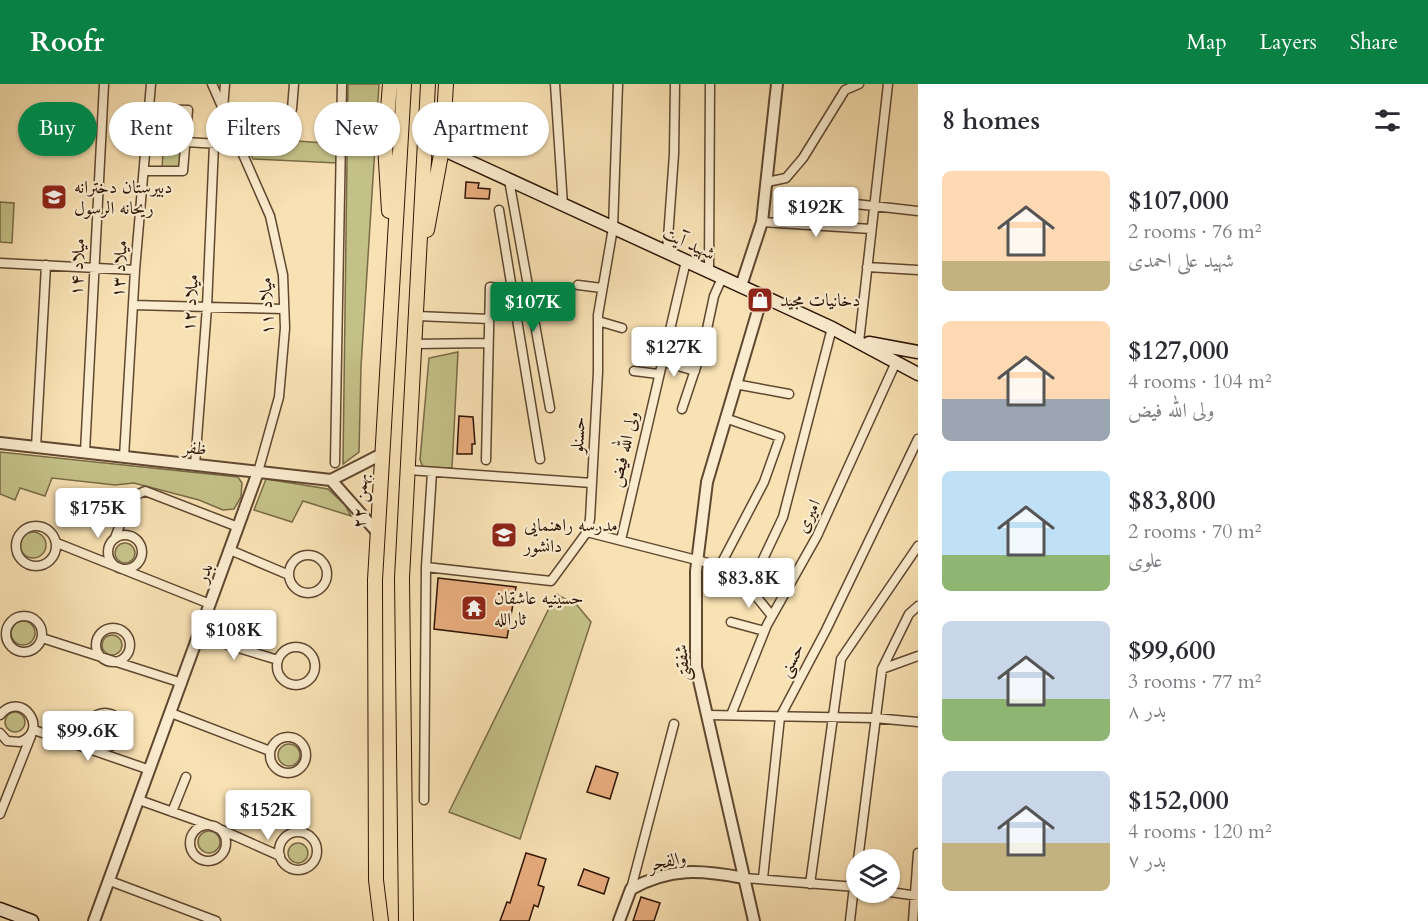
<!DOCTYPE html>
<html lang="en">
<head>
<meta charset="utf-8">
<style>
  :root { --surface:#fff; --page:#f7f7f7; --text:#2b2b33; --muted:#7c7c81; --accent:#0b8043 }
  body { margin:0; font-family:Cardo,Amiri,serif; background:var(--page); color:var(--text); height:100vh; display:flex; flex-direction:column; font-size:22px; white-space:nowrap }
  * { box-sizing:border-box; margin:0 }
  p { font-size:20px; color:var(--muted) }
  .icon { flex:none; width:33px; height:33px; fill:none; stroke:currentColor; stroke-width:2; stroke-linecap:round; stroke-linejoin:round }
  .map { position:relative; flex:1; overflow:hidden }
  .panel { display:flex; flex-direction:column; background:var(--surface); width:510px }
  .panel>* { flex:none }
  .top-card { position:absolute; left:18px; top:18px; width:570px; height:54px; display:flex; gap:12px }
  .buttons { position:absolute; left:846px; top:765px; display:grid; gap:12px }
  .buttons a { display:grid; place-items:center; width:54px; height:54px; border-radius:50%; background:var(--surface); box-shadow:0 2px 4px #0004; font-size:30px }
  .price { position:absolute; translate:-50% -51px; padding:0 14px; border-radius:6px; background:#fff; color:#222; font-size:20px; line-height:39px; filter:drop-shadow(0 2px 3px #0008) }
  .price::after { content:''; position:absolute; left:50%; top:36px; width:18px; height:14px; margin-left:-9px; background:inherit; clip-path:polygon(0 0,100% 0,50% 100%) }
  .price.selected { background:var(--accent); color:#fff }
  ul { padding:0; list-style:none }
  li { display:flex; align-items:center; gap:18px; height:150px; padding:0 24px }
  li span { display:grid; place-items:center; flex:none; width:168px; height:120px; border-radius:9px; color:#555 }
  li>.icon { margin-inline-start:auto }
  span .icon { width:72px; height:72px; fill:#fffc; stroke-width:1 }
  li b { font-size:26px }
  h2 { display:flex; justify-content:space-between; align-items:center; height:72px; padding:0 24px; font-size:26px }
  .tag { padding:0 21px; border-radius:27px; background:var(--surface); box-shadow:0 2px 4px #0004; font-size:21px; line-height:54px }
  .tag.selected { background:var(--accent); color:#fff }
  header { display:flex; align-items:center; gap:36px; box-sizing:border-box; height:84px; padding:0 30px; background:var(--accent); color:#fff }
  header strong { font-size:28px }
  nav { display:flex; gap:33px; margin-inline-start:auto; font-size:21px }
  main { display:flex; flex:1; min-height:0 }
  .map>svg:first-child { display:block }
  .green { fill:#c4c188; stroke:#796a46; stroke-width:1.5 }
  .building { fill:#e8ac7d; stroke:#2e1405; stroke-width:1.5 }
  .lines { fill:none; stroke-linecap:round; stroke-linejoin:round }
  .minor-casing { stroke:#604730; stroke-width:11 }
  .tertiary-casing { stroke:#604730; stroke-width:14 }
  .secondary-casing { stroke:#2e1405; stroke-width:15 }
  .trunk-casing { stroke:#2e1405; stroke-width:16 }
  .minor { stroke:#faecce; stroke-width:8 }
  .tertiary { stroke:#faecce; stroke-width:10 }
  .secondary { stroke:#faecce; stroke-width:12 }
  .trunk { stroke:#f8e1b3; stroke-width:14 }
  .labels { text-anchor:middle; stroke-width:4.5; stroke-linejoin:round; paint-order:stroke }
  .poi-label { font-size:18px; fill:#2e1405; stroke:#faecce; text-anchor:start }
  .street-label { font-size:18px; fill:#2e1405; stroke:#faecce }
</style>
</head>
<body>
<header>
<strong>Roofr</strong>
<nav><a>Map</a><a>Layers</a><a>Share</a></nav>
</header>
<main>
<div class="map">
<svg width="918" height="837" viewBox="0 0 918 837">
  <rect width="100%" height="100%" fill="#f8e1b3"/>
  <filter id="stains"><feTurbulence type="fractalNoise" baseFrequency=".00333" numOctaves="4"/><feColorMatrix values="0 0 0 0 .2 0 0 0 0 .09 0 0 0 0 .02 0 0 0 .5 -.17"/></filter>
  <radialGradient id="worn" r=".72"><stop offset=".6" stop-color="#630" stop-opacity="0"/><stop offset="1" stop-color="#630" stop-opacity=".3"/></radialGradient>
  <path class="green" d="M348,0H379L361,283L359,368L343,380Z
    M165,36L184,37L181,84H162Z
    M244,53L337,60V79L253,75Z
    M0,118L14,119L12,159L0,158Z
    M458,268L452,384L423,383L420,376L429,274Z
    M0,368L238,393L242,399L241,413L234,425L223,426L199,416L134,399L115,401L52,394L45,412L20,404L15,416L0,410Z
    M266,395L328,405L345,421L351,432L303,417L292,438L254,426Z
    M20 461a13 13 0 1 1 26 0a13 13 0 1 1-26 0Z
    M115 469a10 10 0 1 1 20 0a10 10 0 1 1-20 0Z
    M556,510L577,521L591,538L520,755L449,728Z
    M11 549a12 12 0 1 1 24 0a12 12 0 1 1-24 0Z
    M102 561a10 10 0 1 1 20 0a10 10 0 1 1-20 0Z
    M5 638a10 10 0 1 1 20 0a10 10 0 1 1-20 0Z
    M93 649a11 11 0 1 1 22 0a11 11 0 1 1-22 0Z
    M278 671a11 11 0 1 1 22 0a11 11 0 1 1-22 0Z
    M198 758a11 11 0 1 1 22 0a11 11 0 1 1-22 0Z
    M288 769a10 10 0 1 1 20 0a10 10 0 1 1-20 0Z"/>
  <path class="building" d="M466,98L479,99L478,104L490,105L489,115L465,114Z
    M459,332L473,333L475,360H472V370H457Z
    M438,494L516,503L507,554L434,545Z
    M596,682L618,689L610,715L587,708Z
    M526,769L546,775L538,801L544,803L538,823L534,821L529,837H500L507,818L510,819Z
    M584,785L609,794L604,810L578,801Z
    M641,813L660,819L654,837H633Z"/>
  <g class="lines">
    <g class="minor-casing">
      <path id="minor" d="M212,0L270,132L283,191L285,244L279,313L258,388
        M555,0L563,121
        M618,0L613,144L598,231V288L590,435L587,448L720,482L747,501L772,532
        M223,24L225,0
        M292,25L294,0
        M185,58L237,61
        M144,87H183L188,26L149,25
        M509,96L550,324
        M767,98L786,94L803,74L845,6L859,0
        M829,117L918,127
        M499,126L540,375
        M762,138L871,145
        M667,168L674,70L675,0
        M0,179L135,186
        M867,183L918,186
        M709,188L710,0
        M578,201L602,204
        M133,221L284,225
        M417,232L489,235
        M598,237L622,244
        M859,258L888,0
        M415,260L487,259
        M661,277L695,287
        M634,287L658,290
        M735,300L789,310
        M682,325L704,259L714,212L722,194
        M36,363L46,181
        M85,368L104,0
        M124,373L135,186L151,0
        M486,376L490,203L512,205
        M335,379L342,0
        M195,381L207,223L214,60
        M409,386L592,399
        M16 462a20 20 0 1 1 40 0a20 20 0 1 1-40 0Z
        M108 468a17 17 0 1 1 34 0a17 17 0 1 1-34 0Z
        M115,454L130,414L145,407L238,443
        M621,456L686,177
        M57,459L210,520
        M230,466L289,491
        M289 490a19 19 0 1 1 38 0a19 19 0 1 1-38 0Z
        M720,482L764,398L780,353L725,334
        M426,483L551,497L587,448
        M747,501L757,488L783,433L832,244
        M6 550a18 18 0 1 1 36 0a18 18 0 1 1-36 0Z
        M731,538L764,547
        M96 561a17 17 0 1 1 34 0a17 17 0 1 1-34 0Z
        M199,552L278,576
        M42,554L182,599
        M277 582a19 19 0 1 1 38 0a19 19 0 1 1-38 0Z
        M882,585L918,572
        M171,629L270,667
        M88 646a17 17 0 1 1 34 0a17 17 0 1 1-34 0Z
        M0,631C21,605 51,646 20,658L7,657L0,649
        M707,631L875,634L918,638
        M731,631L767,541L817,452L896,278
        M34,646L150,686
        M270 671a18 18 0 1 1 36 0a18 18 0 1 1-36 0Z
        M139,716L215,743L280,772
        M424,716L426,483L432,388
        M172,728L186,693
        M0,730L31,652
        M190 759a18 18 0 1 1 36 0a18 18 0 1 1-36 0Z
        M279 767a19 19 0 1 1 38 0a19 19 0 1 1-38 0Z
        M858,776L882,585L909,530L918,522
        M744,794L856,803
        M763,794L780,633L826,546L918,355
        M110,797L216,837
        M810,800L841,575L918,462
        M631,805L674,640
        M890,808L918,812
        M850,837L856,785
        M913,837L918,769"/>
    </g>
    <g class="tertiary-casing">
      <path id="tertiary" d="M741,202L762,138L777,0
        M0,359L331,396L380,371
        M331,396L377,448
        M94,837L258,388
        M619,837L631,805C671,783 701,786 744,794
        M754,837L696,583V487L707,398L762,213"/>
    </g>
    <g class="secondary-casing">
      <path id="secondary" d="M442,65L832,244L918,290
        M869,259L918,268
        M0,825L32,837"/>
    </g>
    <g class="trunk-casing">
      <path id="trunk" d="M389,127L385,61L390,0
        M427,146L442,65L446,0
        M381,837L376,796L375,496L404,0
        M406,837L402,494L428,0"/>
    </g>
    <use href="#minor" class="minor"/>
    <use href="#tertiary" class="tertiary"/>
    <use href="#secondary" class="secondary"/>
    <use href="#trunk" class="trunk"/>
  </g>
  <defs>
    <g id="school-square" transform="scale(1.35)"><rect x="-9" y="-9" width="18" height="18" rx="4" fill="#8f2418" stroke="#faecce"/><path d="M0-5L7-2L0 1L-7-2ZM-4 1L0 2.5L4 1V4Q0 6-4 4Z" fill="#fff"/></g>
    <g id="shop-square" transform="scale(1.35)"><rect x="-9" y="-9" width="18" height="18" rx="4" fill="#8f2418" stroke="#faecce"/><path d="M-5-2.5h2.3a2.7 3.5 0 0 1 5.4 0H5L5.5 6h-11ZM-1.5-2.5h3a1.5 2.3 0 0 0-3 0Z" fill="#fff"/></g>
    <g id="temple-square" transform="scale(1.35)"><rect x="-9" y="-9" width="18" height="18" rx="4" fill="#8f2418" stroke="#faecce"/><path d="M0-6L5-2H3V0L6.5 2.5H4V6H1.5V3h-3V6H-4V2.5H-6.5L-3 0V-2H-5Z" fill="#fff"/></g>
  </defs>
  <g fill-rule="evenodd">
    <use href="#school-square" x="54" y="113"/>
    <use href="#shop-square" x="760" y="216"/>
    <use href="#school-square" x="504" y="451"/>
    <use href="#temple-square" x="474" y="524"/>
  </g>
  <g class="labels">
    <g class="poi-label">
      <text x="74" y="109">دبیرستان دخترانه<tspan x="74" dy="21">ریحانه الرسول</tspan></text>
      <text x="780" y="222">دخانیات مجید</text>
      <text x="524" y="447">مدرسه راهنمایی<tspan x="524" dy="21">دانشور</tspan></text>
      <text x="494" y="520">حسینیه عاشقان<tspan x="494" dy="21">ثارالله</tspan></text>
    </g>
    <g class="street-label">
      <text transform="translate(689 159) rotate(25)" y="6">شهید آیت</text>
      <text transform="translate(77 183) rotate(-87)" y="6">میلاد ۱۴</text>
      <text transform="translate(119 185) rotate(-86)" y="6">میلاد ۱۳</text>
      <text transform="translate(190 219) rotate(-86)" y="6">میلاد ۱۲</text>
      <text transform="translate(266 222) rotate(-92)" y="6">میلاد ۱۱</text>
      <text transform="translate(578 351) rotate(-87)" y="6">حسنلو</text>
      <text transform="translate(195 364) rotate(7)" y="6">ظفر</text>
      <text transform="translate(624 365) rotate(-77)" y="6">ولی الله فیض</text>
      <text transform="translate(360 417) rotate(-87)" y="6">۲۲ بهمن</text>
      <text transform="translate(808 432) rotate(-64)" y="6">امیری</text>
      <text transform="translate(204 489) rotate(-70)" y="6">بدر</text>
      <text transform="translate(791 576) rotate(-62)" y="6">حسنی</text>
      <text transform="translate(682 579) rotate(-95)" y="6">شفقتی</text>
      <text transform="translate(667 777) rotate(-13)" y="6">والفجر</text>
    </g>
  </g>
  <rect width="100%" height="100%" filter="url(#stains)"/>
  <rect width="100%" height="100%" fill="url(#worn)"/>
</svg>
<div class="buttons">
<a><svg class="icon" aria-label="layers" viewBox="0 0 24 24"><path d="M12 4l9 5-9 5-9-5zM3 14l9 5 9-5"/></svg></a>
</div>
<b class="price" style="left:816px;top:154px">$192K</b>
<b class="price selected" style="left:533px;top:249px">$107K</b>
<b class="price" style="left:674px;top:294px">$127K</b>
<b class="price" style="left:98px;top:455px">$175K</b>
<b class="price" style="left:749px;top:525px">$83.8K</b>
<b class="price" style="left:234px;top:577px">$108K</b>
<b class="price" style="left:88px;top:678px">$99.6K</b>
<b class="price" style="left:268px;top:757px">$152K</b>
<div class="top-card">
<a class="tag selected">Buy</a>
<a class="tag">Rent</a>
<a class="tag">Filters</a>
<a class="tag">New</a>
<a class="tag">Apartment</a>
</div>
</div>
<section class="panel">
<h2>8 homes<svg class="icon" aria-label="filters" viewBox="0 0 24 24"><path d="M4 7h16M4 17h16"/><circle cx="9" cy="7" r="2"/><circle cx="15" cy="17" r="2"/></svg></h2>
<ul>
<li><span style="background:linear-gradient(#ffd9b3 75%,#c2b280 0)"><svg class="icon" aria-label="home" viewBox="0 0 24 24"><path d="M3 11l9-7 9 7M6 9v11h12V9"/></svg></span><div><b>$107,000</b><p>2 rooms · 76 m²</p><p>شهید علی احمدی</p></div></li>
<li><span style="background:linear-gradient(#ffd9b3 65%,#9aa5b1 0)"><svg class="icon" aria-label="home" viewBox="0 0 24 24"><path d="M3 11l9-7 9 7M6 9v11h12V9"/></svg></span><div><b>$127,000</b><p>4 rooms · 104 m²</p><p>ولی الله فیض</p></div></li>
<li><span style="background:linear-gradient(#bfe0f5 70%,#8fb573 0)"><svg class="icon" aria-label="home" viewBox="0 0 24 24"><path d="M3 11l9-7 9 7M6 9v11h12V9"/></svg></span><div><b>$83,800</b><p>2 rooms · 70 m²</p><p>علوی</p></div></li>
<li><span style="background:linear-gradient(#c9d6e8 65%,#8fb573 0)"><svg class="icon" aria-label="home" viewBox="0 0 24 24"><path d="M3 11l9-7 9 7M6 9v11h12V9"/></svg></span><div><b>$99,600</b><p>3 rooms · 77 m²</p><p>بدر ۸</p></div></li>
<li><span style="background:linear-gradient(#c9d6e8 60%,#c2b280 0)"><svg class="icon" aria-label="home" viewBox="0 0 24 24"><path d="M3 11l9-7 9 7M6 9v11h12V9"/></svg></span><div><b>$152,000</b><p>4 rooms · 120 m²</p><p>بدر ۷</p></div></li>
</ul>
</section>
</main>
</body>
</html>
